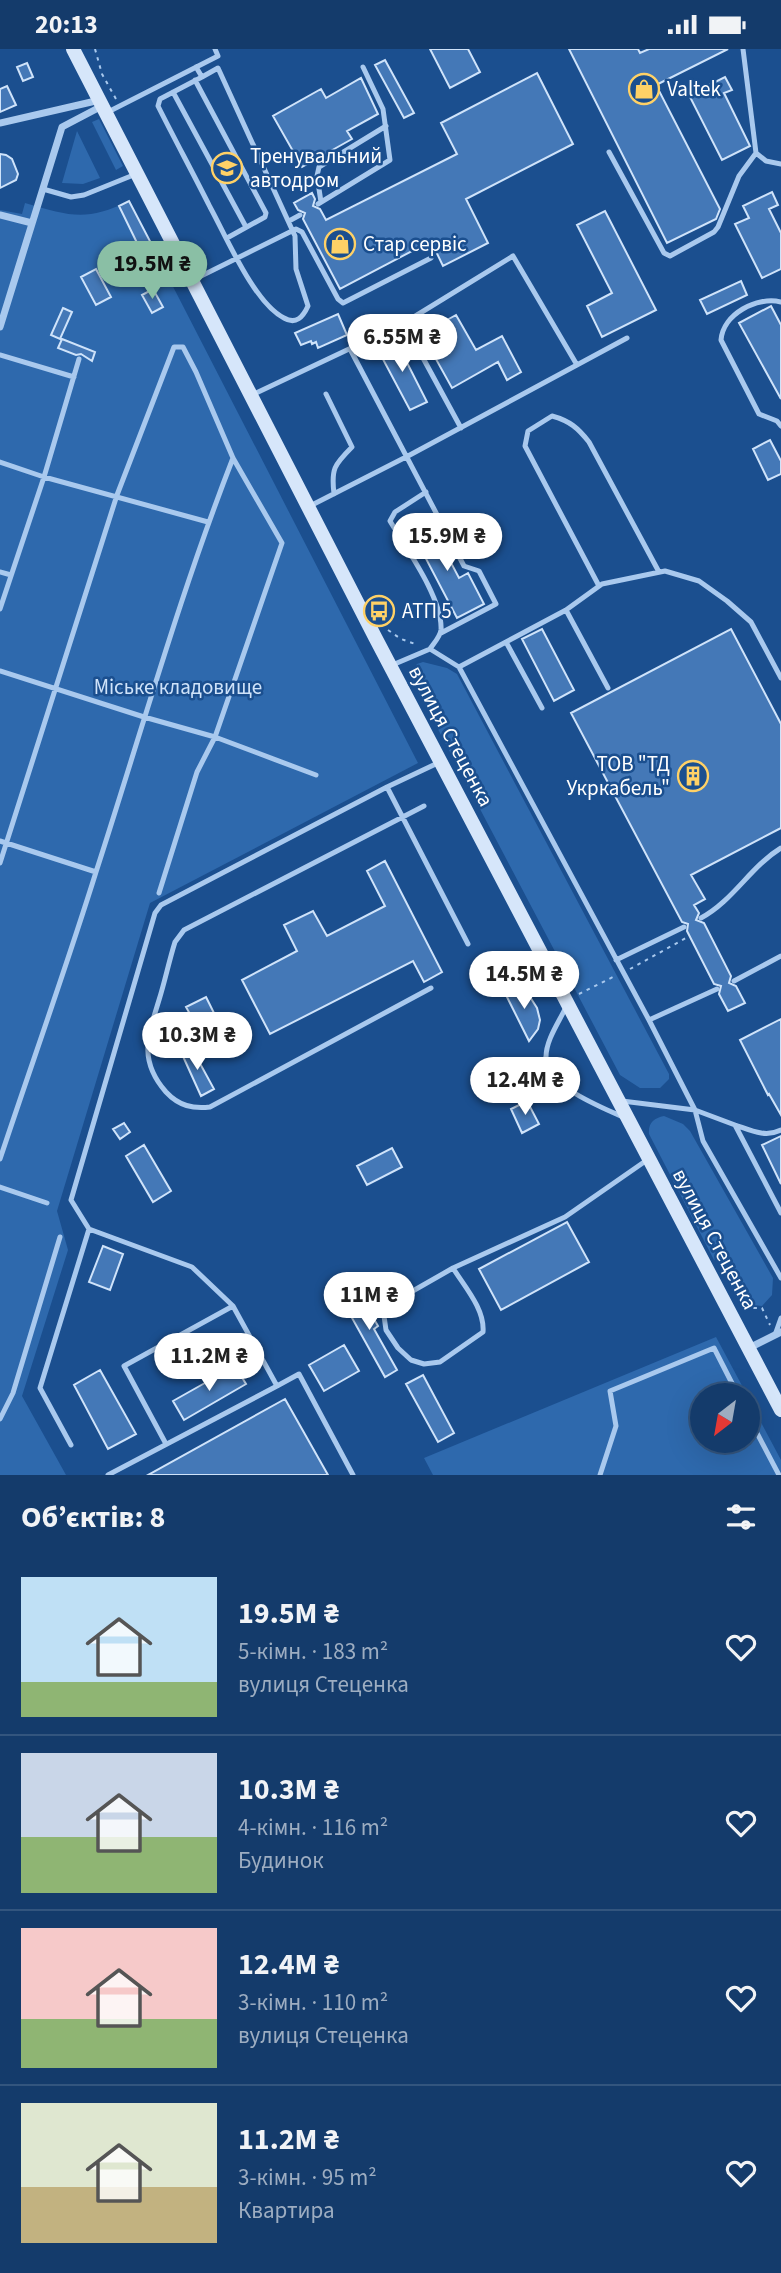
<!DOCTYPE html>
<html lang="uk">
<head>
<meta charset="utf-8">
<style>
  :root { --surface:#143b6b; --page:#214673; --text:#f1f3f6; --muted:#9dadc1; --line:#33557e; --accent:#8abfa5 }
  body { margin:0; font-family:"Source Sans 3",sans-serif; background:var(--page); color:var(--text); height:100vh; display:flex; flex-direction:column; font-size:26px; white-space:nowrap }
  * { box-sizing:border-box; margin:0 }
  p { font-size:23px; color:var(--muted) }
  .icon { flex:none; width:38px; height:38px; fill:none; stroke:currentColor; stroke-width:2; stroke-linecap:round; stroke-linejoin:round }
  .map { position:relative; height:1426px; overflow:hidden }
  .drawer { display:flex; flex-direction:column; background:var(--surface); flex:1 }
  .drawer>* { flex:none }
  .needle { width:46px; rotate:211deg }
  .tools { position:absolute; left:690px; top:1334px; display:grid; gap:14px }
  .tools a { display:grid; place-items:center; width:70px; height:70px; border-radius:50%; background:var(--surface); box-shadow:0 7px 28px #0002,0 0 0 2px var(--line); font-size:35px }
  .price { position:absolute; translate:-50% -60px; padding:0 16px; border-radius:24px; background:#fff; color:#222; font-size:23px; line-height:46px; filter:drop-shadow(0 2px 4px #0008) }
  .price::after { content:''; position:absolute; left:50%; top:42px; width:21px; height:16px; margin-left:-10px; background:inherit; clip-path:polygon(0 0,100% 0,50% 100%) }
  .price.active { background:var(--accent); color:#111 }
  ul { padding:0; list-style:none }
  li { display:flex; align-items:center; gap:21px; height:175px; padding:0 21px }
  li+li { border-top:2px solid var(--line) }
  li span { display:grid; place-items:center; flex:none; width:196px; height:140px; border-radius:0px; color:#555 }
  li>.icon { margin-inline-start:auto }
  span .icon { width:84px; height:84px; fill:#fffc; stroke-width:1 }
  li b { font-size:30px }
  h2 { display:flex; justify-content:space-between; align-items:center; height:84px; padding:0 21px; font-size:30px }
  .status { display:flex; justify-content:space-between; align-items:center; height:49px; padding:0 35px; background:var(--surface); direction:ltr }
  .status svg { height:19px; fill:currentColor }
  .map>svg:first-child { display:block }
  .green { fill:#2e69ad }
  .building { fill:#4478b7; stroke:#cfe3fa; stroke-width:2 }
  .lines { fill:none; stroke-linecap:round; stroke-linejoin:round }
  .path { stroke:#a9c9ee; stroke-width:2; stroke-dasharray:3.5 5; stroke-linecap:butt }
  .service { stroke:#a9c9ee; stroke-width:5 }
  .minor { stroke:#a9c9ee; stroke-width:7 }
  .secondary { stroke:#d6e6fa; stroke-width:14 }
  .labels { text-anchor:middle; stroke-width:5; stroke-linejoin:round; paint-order:stroke }
  .poi-label { font-size:21px; fill:#fff; stroke:#1b4f8f; text-anchor:start }
  .park-label { font-size:21px; fill:#cfe3fa; stroke:#1b4f8f }
  .street-label { font-size:21px; fill:#fff; stroke:#1b4f8f }
</style>
</head>
<body>
<div class="status"><b>20:13</b><svg viewBox="0 0 49 12"><path d="M0 12V9h3v3zM5 12V6h3v6zM10 12V3h3v9zM15 12V0h3v12zM26 1h20v11H26zM47 4h2v5h-2z"/></svg></div>
<div class="map">
<svg width="781" height="1426" viewBox="0 0 781 1426">
  <rect width="100%" height="100%" fill="#1b4f8f"/>
  <path class="green" d="M99,70L123,117L116,121L92,73Z
    M77,82L100,129L83,135L62,134Z
    M129,152L418,714L150,854L57,1162L68,1201L22,1347L66,1426H0V161L22,165L25,154C70,167 86,173 129,152Z
    M423,613L447,619L457,625L669,1025V1030L660,1039H640L620,1026L410,627L417,615Z
    M664,1067L683,1075L690,1082L773,1229L772,1246L762,1257L744,1255L719,1208L714,1211L649,1085C648,1074 654,1069 664,1067Z
    M716,1288L747,1346H702V1391H747V1347L781,1411V1426H433L424,1409Z"/>
  <path class="building" d="M430,0H468L480,23L450,39Z
    M569,0H638L640,4L649,0H728L656,36L720,160L716,170L667,194Z
    M385,11L414,64L404,69L375,16Z
    M27,14L33,28L23,32L17,18Z
    M537,24L573,95L466,150L488,194L443,217L431,192L340,240L303,170L305,164L298,161L294,154L312,144L315,150L313,157L320,160L326,171L457,105L441,74Z
    M725,28L732,41L724,44L750,97L722,111L689,46Z
    M361,29L378,65L347,82L352,90L302,118L273,67L321,40L326,49Z
    M7,37L16,56L0,63V40Z
    M0,105L6,106L12,110L18,125L16,131L0,139Z
    M772,143L778,156L769,160L781,184V220L762,229L735,175L749,169L743,157Z
    M129,152L152,196L141,202L119,157Z
    M605,162L656,261L602,288L587,257L612,244L577,176Z
    M96,220L111,248L96,256L81,228Z
    M741,232L747,246L707,265L700,251Z
    M153,240L163,258L152,264L142,246Z
    M771,257L781,276V350L739,274Z
    M63,259L72,263L60,290L51,286Z
    M338,265L347,286L318,299L316,293L312,295L311,292L301,296L295,284Z
    M456,266L476,301L502,287L521,323L507,331L498,313L452,339L422,285Z
    M62,290L95,303L92,312L81,305L76,306L58,299Z
    M395,290L427,353L410,361L377,299Z
    M770,391L781,412V425L768,431L753,400Z
    M429,472L459,529L468,524L484,555L457,569L411,481Z
    M542,580L574,641L554,652L522,590Z
    M731,580L781,675V779L691,826L705,850L694,856L699,864L696,871L704,874L731,927L729,934L736,937L745,954L728,962L719,945L721,937L714,935L687,882L688,875L682,873L571,664Z
    M385,812L442,923L424,933L413,912L270,985L242,931L297,902L284,876L313,862L327,887L385,857L367,822Z
    M510,939L530,948L537,959L540,971L538,980L529,992L503,940Z
    M206,948L214,964L195,974L186,958Z
    M781,970V1066L769,1045L768,1046L740,991Z
    M167,988L171,997L158,1004L154,994Z
    M191,998L214,1040L201,1047L181,1003Z
    M527,1052L539,1075L522,1084L511,1060Z
    M124,1074L130,1083L120,1090L113,1080Z
    M781,1087V1135L762,1096Z
    M144,1096L171,1142L153,1153L126,1107Z
    M392,1099L402,1118L367,1136L357,1117Z
    M567,1173L589,1213L501,1261L479,1220Z
    M103,1197L123,1205L110,1241L89,1233Z
    M358,1242L378,1277L374,1280L397,1321L385,1328L342,1251Z
    M344,1296L359,1322L324,1342L309,1316Z
    M235,1317L246,1335L184,1371L173,1352Z
    M100,1321L136,1385L108,1400L74,1336Z
    M423,1326L454,1384L438,1393L406,1335Z
    M285,1350L328,1426H148Z"/>
  <g class="lines">
    <path class="path" d="M95,0L102,25L116,50
      M388,581L401,590L418,596
      M630,920L686,889
      M579,945L615,927
      M739,1251L750,1259H762L770,1276"/>
    <path class="service" d="M743,0L756,104L766,112L781,115
      M196,18L202,28L160,50L158,57C175,91 193,124 210,158C226,187 254,254 284,269C296,276 303,268 308,257L296,220L295,187L218,19L202,28
      M195,31L266,164L265,168L227,189
      M173,43L246,178
      M106,64L218,7L215,0
      M609,103L664,204L670,207L714,183L718,178L739,127L756,104
      M43,140L71,148L84,146L136,125
      M321,153L317,127L319,118L386,77
      M318,155L390,111L383,60L363,18
      M289,172L300,166
      M193,231L296,180L302,183L338,250L343,254L431,209
      M781,253C757,247 723,265 721,291L759,365L777,372L781,377
      M404,274L461,379
      M350,300L464,517L479,522L496,555L441,584
      M0,306L74,328
      M326,345L352,398C334,416 331,420 334,445
      M252,346L404,274L513,207L577,316
      M0,413L44,428L208,473
      M426,443L395,463L390,472C406,499 443,550 441,581C440,588 434,594 430,600
      M308,458L408,407L627,289
      M0,523L11,526
      M599,537L525,397L528,382L552,367C570,372 578,379 589,393L659,523
      M0,560L44,428L79,310
      M566,561L608,639
      M506,593L542,659
      M390,617L430,600L459,618L649,971L695,1061L703,1092L781,1229
      M459,618L566,561L602,535L665,522L699,532L727,552L751,573L781,629
      M0,622L144,668L215,688L316,726
      M387,738L468,895
      M424,757L184,881L175,893C169,912 165,932 159,951C148,987 138,1011 166,1043C179,1057 193,1060 210,1058L431,939
      M0,792L96,823
      M0,814L117,446L174,298H183L196,323L233,409L282,494L215,688L197,723L159,844
      M701,869C733,852 750,818 781,799
      M616,911L684,878
      M734,932L781,907
      M566,958C559,973 546,991 546,1008C544,1036 601,1058 623,1068
      M649,971L717,940
      M622,1052L695,1061L735,1076L781,1164
      M735,1076C750,1081 765,1089 781,1081
      M0,1110C32,1014 66,919 96,823C141,684 180,545 233,409
      M0,1138L47,1154
      M453,1219C464,1237 485,1260 483,1283L440,1313L424,1315L411,1311L398,1299L386,1281L384,1267L390,1255L453,1219L565,1168L647,1111
      M775,1286L781,1269
      M747,1365L779,1426
      M0,1370L13,1344L60,1188
      M166,1395L124,1317L233,1257
      M71,1396L40,1339L89,1180
      M108,1426L277,1337
      M353,1426L299,1325L277,1337L233,1257L192,1218L89,1180L71,1151L155,864L161,856L387,738L440,713
      M600,1426L616,1377L610,1342L714,1299L738,1346"/>
    <path class="minor" d="M0,74L100,51
      M0,166L32,174
      M0,278L62,78L102,57
      M749,1299L781,1283"/>
    <path class="secondary" d="M73,0L375,588L781,1361"/>
  </g>
  <defs>
    <g id="shop-ring" transform="scale(1.575)"><circle r="9.5" fill="#1b4f8f" stroke="#ffd166" stroke-width="1.5"/><path d="M-5-2.5h2.3a2.7 3.5 0 0 1 5.4 0H5L5.5 6h-11ZM-1.5-2.5h3a1.5 2.3 0 0 0-3 0Z" fill="#ffd166"/></g>
    <g id="school-ring" transform="scale(1.575)"><circle r="9.5" fill="#1b4f8f" stroke="#ffd166" stroke-width="1.5"/><path d="M0-5L7-2L0 1L-7-2ZM-4 1L0 2.5L4 1V4Q0 6-4 4Z" fill="#ffd166"/></g>
    <g id="bus-ring" transform="scale(1.575)"><circle r="9.5" fill="#1b4f8f" stroke="#ffd166" stroke-width="1.5"/><path d="M-5-6H5V4H4V6H2V4H-2V6H-4V4H-5ZM-3.5-4V0h7V-4ZM-3.5 1.2v1.5H-2V1.2ZM2 1.2v1.5H3.5V1.2Z" fill="#ffd166"/></g>
    <g id="building-ring" transform="scale(1.575)"><circle r="9.5" fill="#1b4f8f" stroke="#ffd166" stroke-width="1.5"/><path d="M-4-6H4V6H1V3H-1V6H-4ZM-2.5-4.3h1.7v1.8h-1.7ZM.8-4.3h1.7v1.8H.8ZM-2.5-1h1.7V.8h-1.7ZM.8-1h1.7V.8H.8Z" fill="#ffd166"/></g>
  </defs>
  <g fill-rule="evenodd">
    <use href="#shop-ring" x="644" y="40"/>
    <use href="#school-ring" x="227" y="119"/>
    <use href="#shop-ring" x="340" y="195"/>
    <use href="#bus-ring" x="379" y="562"/>
    <use href="#building-ring" x="693" y="727"/>
  </g>
  <g class="labels">
    <g class="poi-label">
      <text x="667" y="47">Valtek</text>
      <text x="250" y="114">Тренувальний<tspan x="250" dy="24">автодром</tspan></text>
      <text x="363" y="202">Стар сервіс</text>
      <text x="402" y="569">АТП 5</text>
      <text x="670" y="722" text-anchor="end">ТОВ "ТД<tspan x="670" dy="24">Укркабель"</tspan></text>
    </g>
    <g class="park-label">
      <text x="178" y="645">Міське кладовище</text>
    </g>
    <g class="street-label">
      <text transform="translate(451 687) rotate(62)" y="7">вулиця Стеценка</text>
      <text transform="translate(715 1190) rotate(62)" y="7">вулиця Стеценка</text>
    </g>
  </g>
</svg>
<div class="tools">
<a><svg class="needle" viewBox="-14 -14 28 28"><path d="M0-13l5 13h-10z" fill="#e53935"/><path d="M0 13l5-13h-10z" fill="#9dadc1"/></svg></a>
</div>
<b class="price active" style="left:152px;top:252px">19.5M ₴</b>
<b class="price" style="left:402px;top:325px">6.55M ₴</b>
<b class="price" style="left:447px;top:524px">15.9M ₴</b>
<b class="price" style="left:524px;top:962px">14.5M ₴</b>
<b class="price" style="left:197px;top:1023px">10.3M ₴</b>
<b class="price" style="left:525px;top:1068px">12.4M ₴</b>
<b class="price" style="left:369px;top:1283px">11M ₴</b>
<b class="price" style="left:209px;top:1344px">11.2M ₴</b>
</div>
<section class="drawer">
<h2>Об’єктів: 8<svg class="icon" aria-label="filters" viewBox="0 0 24 24"><path d="M4 7h16M4 17h16"/><circle cx="9" cy="7" r="2"/><circle cx="15" cy="17" r="2"/></svg></h2>
<ul>
<li><span style="background:linear-gradient(#bfe0f5 75%,#8fb573 0)"><svg class="icon" aria-label="home" viewBox="0 0 24 24"><path d="M3 11l9-7 9 7M6 9v11h12V9"/></svg></span><div><b>19.5M ₴</b><p>5-кімн. · 183 m²</p><p>вулиця Стеценка</p></div><svg class="icon" aria-label="heart" viewBox="0 0 24 24"><path d="M12 20l-8-8c-3-5 5-10 8-4 3-6 11-1 8 4z"/></svg></li>
<li><span style="background:linear-gradient(#c9d6e8 60%,#8fb573 0)"><svg class="icon" aria-label="home" viewBox="0 0 24 24"><path d="M3 11l9-7 9 7M6 9v11h12V9"/></svg></span><div><b>10.3M ₴</b><p>4-кімн. · 116 m²</p><p>Будинок</p></div><svg class="icon" aria-label="heart" viewBox="0 0 24 24"><path d="M12 20l-8-8c-3-5 5-10 8-4 3-6 11-1 8 4z"/></svg></li>
<li><span style="background:linear-gradient(#f6c9c9 65%,#8fb573 0)"><svg class="icon" aria-label="home" viewBox="0 0 24 24"><path d="M3 11l9-7 9 7M6 9v11h12V9"/></svg></span><div><b>12.4M ₴</b><p>3-кімн. · 110 m²</p><p>вулиця Стеценка</p></div><svg class="icon" aria-label="heart" viewBox="0 0 24 24"><path d="M12 20l-8-8c-3-5 5-10 8-4 3-6 11-1 8 4z"/></svg></li>
<li><span style="background:linear-gradient(#dfe7d0 60%,#c2b280 0)"><svg class="icon" aria-label="home" viewBox="0 0 24 24"><path d="M3 11l9-7 9 7M6 9v11h12V9"/></svg></span><div><b>11.2M ₴</b><p>3-кімн. · 95 m²</p><p>Квартира</p></div><svg class="icon" aria-label="heart" viewBox="0 0 24 24"><path d="M12 20l-8-8c-3-5 5-10 8-4 3-6 11-1 8 4z"/></svg></li>
</ul>
</section>
</body>
</html>
